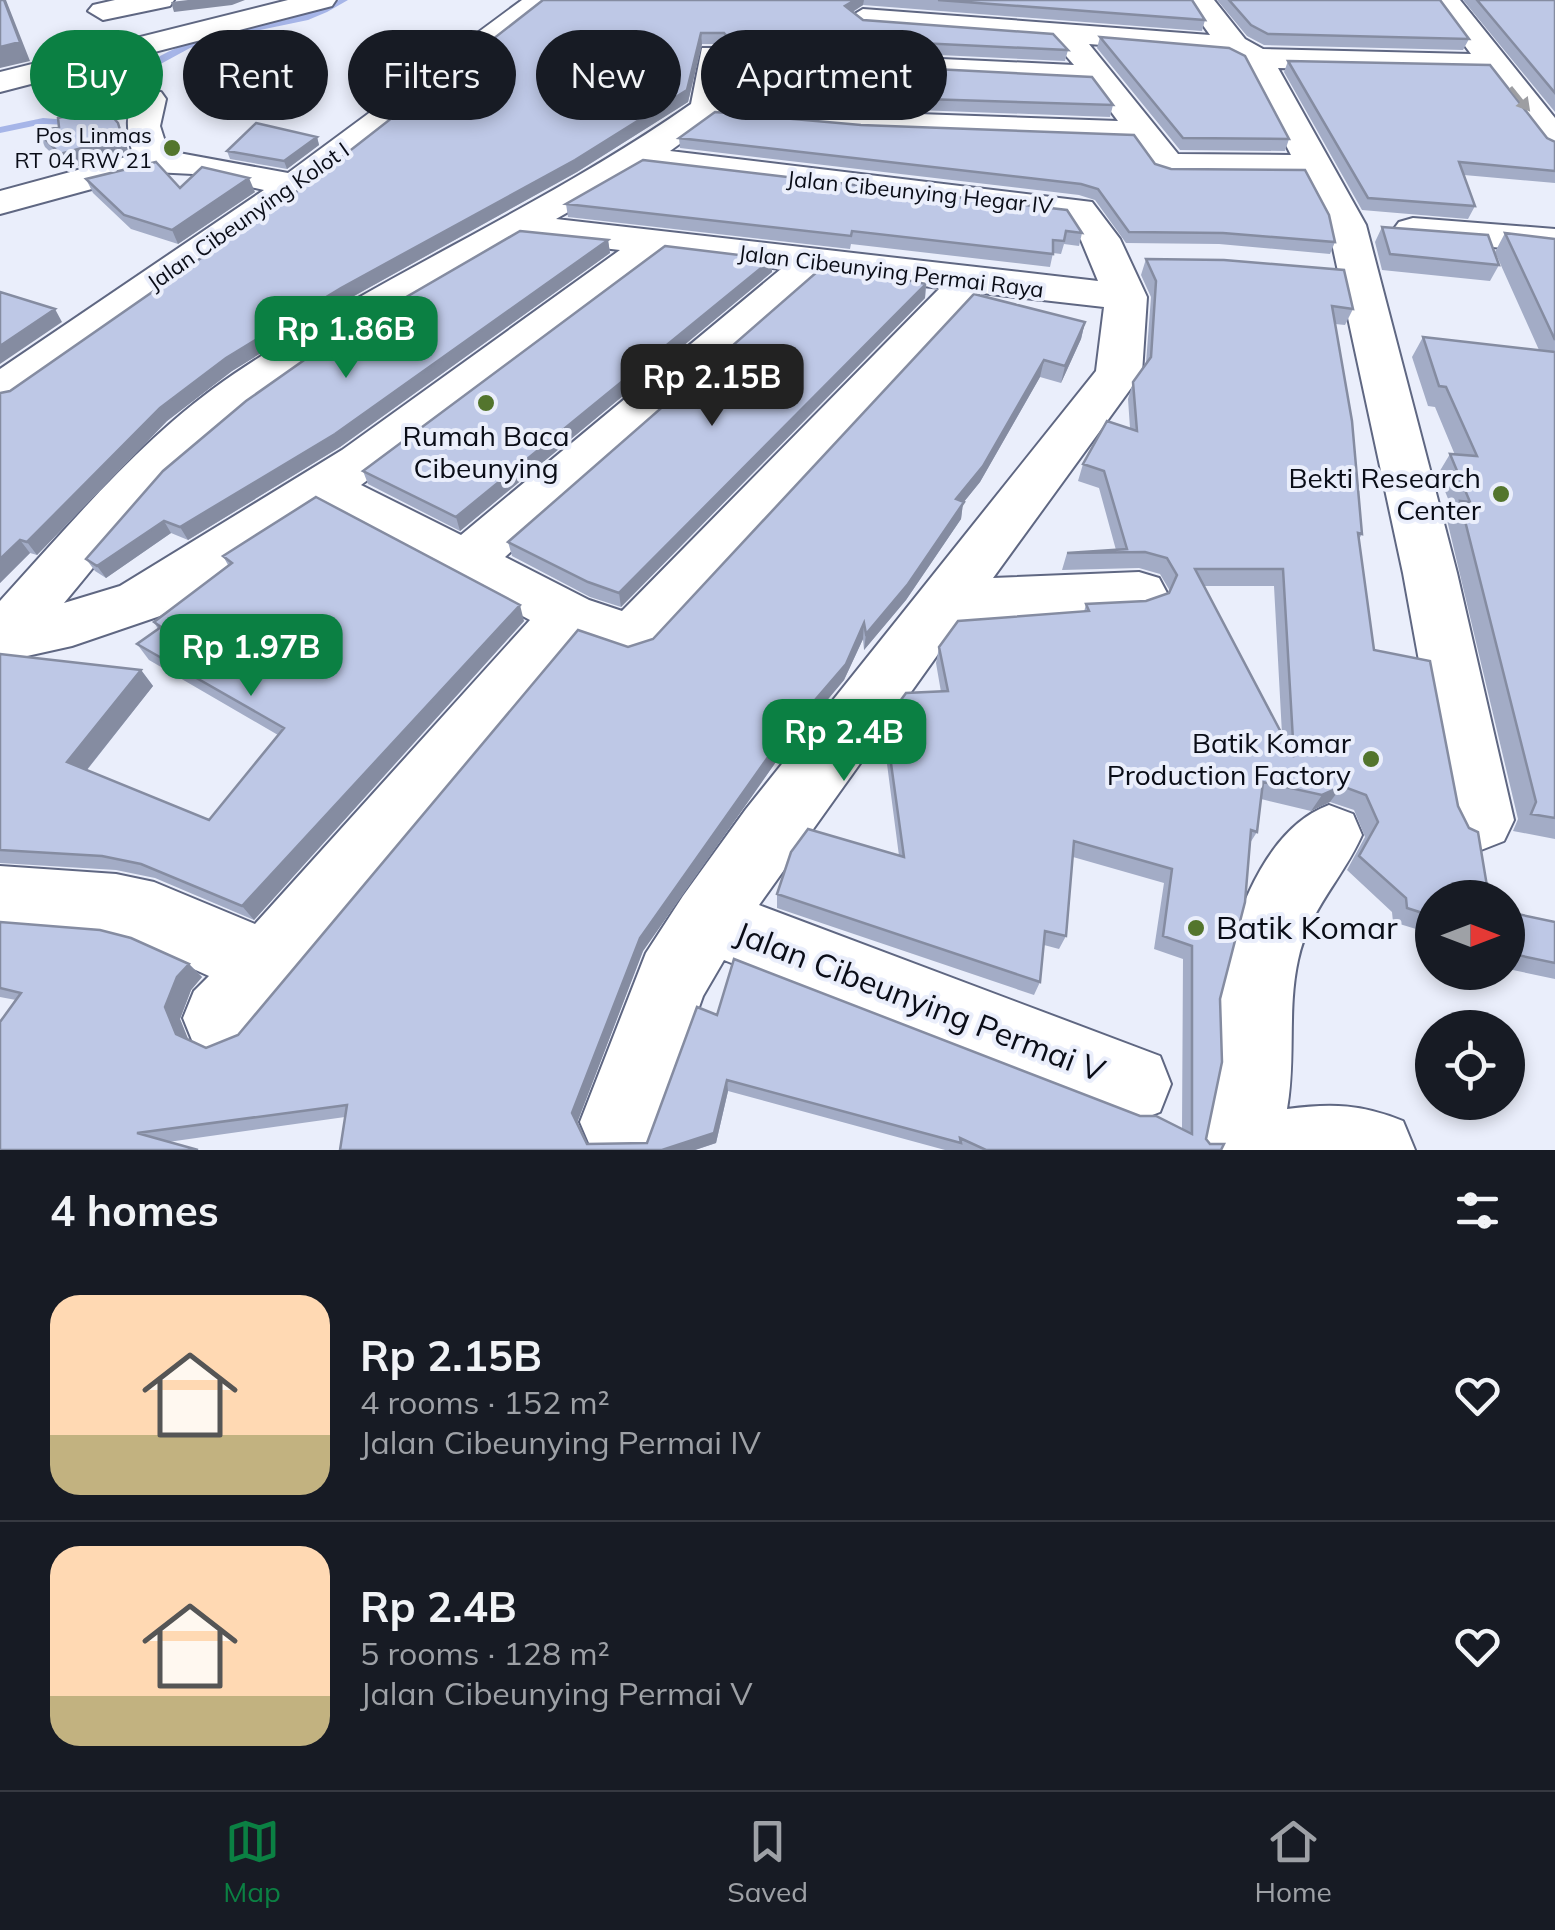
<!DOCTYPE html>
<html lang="en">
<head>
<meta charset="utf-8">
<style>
  :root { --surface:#171b24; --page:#242831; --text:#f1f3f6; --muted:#9ea1a6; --line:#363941; --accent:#0b8043 }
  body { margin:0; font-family:Mulish,sans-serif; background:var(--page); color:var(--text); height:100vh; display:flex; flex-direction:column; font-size:38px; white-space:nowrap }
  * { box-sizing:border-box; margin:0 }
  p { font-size:32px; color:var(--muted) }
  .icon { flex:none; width:55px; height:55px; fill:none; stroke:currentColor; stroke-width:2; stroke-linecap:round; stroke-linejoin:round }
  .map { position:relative; height:1150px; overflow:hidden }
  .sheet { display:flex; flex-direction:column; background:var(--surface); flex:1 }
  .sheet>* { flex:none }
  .guide { position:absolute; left:30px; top:30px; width:1000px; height:90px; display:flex; gap:20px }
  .needle { width:65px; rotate:90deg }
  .controls { position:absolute; left:1415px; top:880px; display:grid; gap:20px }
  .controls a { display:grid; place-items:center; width:110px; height:110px; border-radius:50%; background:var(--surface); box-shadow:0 5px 15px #0003; font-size:50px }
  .price { position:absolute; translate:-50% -85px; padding:0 22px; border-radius:20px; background:var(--accent); color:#fff; font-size:32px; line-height:65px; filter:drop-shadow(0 2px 5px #0008) }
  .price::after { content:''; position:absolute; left:50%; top:60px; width:30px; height:22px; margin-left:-15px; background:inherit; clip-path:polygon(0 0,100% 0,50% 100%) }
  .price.on { background:#222; color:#fff }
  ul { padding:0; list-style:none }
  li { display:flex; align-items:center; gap:30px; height:250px; padding:0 50px }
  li+li { border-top:2px solid var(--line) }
  li span { display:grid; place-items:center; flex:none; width:280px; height:200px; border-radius:30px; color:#555 }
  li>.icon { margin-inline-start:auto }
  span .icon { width:120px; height:120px; fill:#fffc; stroke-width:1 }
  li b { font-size:42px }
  h2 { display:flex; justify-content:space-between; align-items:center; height:120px; padding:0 50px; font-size:42px }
  .chip { padding:0 35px; border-radius:45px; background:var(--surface); box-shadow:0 5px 15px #0003; font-size:35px; line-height:90px }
  .chip.on { background:var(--accent); color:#fff }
  .menu { display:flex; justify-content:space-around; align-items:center; height:140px; border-top:2px solid var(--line); background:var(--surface); font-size:28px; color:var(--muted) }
  .menu a { display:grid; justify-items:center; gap:5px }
  .menu .on { color:var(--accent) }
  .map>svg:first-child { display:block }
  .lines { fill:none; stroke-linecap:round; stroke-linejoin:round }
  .stream { fill:#a6b5e8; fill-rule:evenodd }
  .minor-casing { stroke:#5f6782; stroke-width:4 }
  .minor { fill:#fff; fill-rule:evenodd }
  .wall { fill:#a3acc6; fill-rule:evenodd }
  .shaded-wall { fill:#858ca1 }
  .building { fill:#bec8e6; stroke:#858ca1; stroke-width:2.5; fill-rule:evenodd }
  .oneway { fill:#9d9ea2 }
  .poi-dot { fill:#53752d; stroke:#eaeefb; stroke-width:4 }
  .labels { text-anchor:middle; stroke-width:8; stroke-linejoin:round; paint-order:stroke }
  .far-poi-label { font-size:22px; fill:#0a0d17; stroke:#eaeefb; text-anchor:end }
  .far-street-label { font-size:22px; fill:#0a0d17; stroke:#eaeefb }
  .poi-label { font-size:28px; fill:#0a0d17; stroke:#eaeefb; text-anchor:end }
  .near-poi-label { font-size:32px; fill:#0a0d17; stroke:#eaeefb; text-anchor:start }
  .near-street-label { font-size:32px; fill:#0a0d17; stroke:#eaeefb }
</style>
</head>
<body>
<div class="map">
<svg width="1555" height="1150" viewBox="0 0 1555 1150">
  <rect width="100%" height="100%" fill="#eaeefb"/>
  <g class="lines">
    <path class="stream" d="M339,0H348L327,12L308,20L227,37L190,48L144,73L73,125L43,124L0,133V127L43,118L68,120C106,95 141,61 184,45C235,24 289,27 339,0Z"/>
    <g class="minor-casing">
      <path id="minor" d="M115,0H174L170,6L103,20L88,11L93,5Z
        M288,0H336L332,6L0,92V72Z
        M522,0H554L308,194L16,401L0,406V369L264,190L193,174L154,172L0,214V191L133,155C127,132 124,113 137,92H161L166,99L160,126L168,151L288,173Z
        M1185,0H1214L1245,39L1263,49L1471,54L1431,0H1460L1555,118V152L1543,148L1486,73L1278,68L1366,225L1457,573L1514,820L1504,841L1481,850L1458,841L1448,820L1403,573L1328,225L1303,177L1168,176L1155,173L1133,142L861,132L714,119L670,151L1092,202L1120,239L1147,297L1142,373L993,578L1139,572L1159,578L1167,593L1159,608L1139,614L961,622L759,905L1160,1056L1171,1084L1160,1112L1132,1123L724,960L703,996L648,1150H592L580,1122L646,953L683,896L746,809L1096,371L1104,307L982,293L652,653L632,660L580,642L248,1045L221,1056L194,1045L183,1018L194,991L209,976L147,948L116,940L0,932V866L116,874L154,882L255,924L530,620L323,509L160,616L72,646L0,662V601C73,521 144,435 234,374C381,275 545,206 691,104L702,48H724L729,55L725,100L861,112L1118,121L1091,85L876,74L860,65L876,56L1074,65L1053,41L863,27L848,18L863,9L1210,35ZM1089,44L1227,55L1244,64L1291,155L1178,154ZM643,169L1066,220L1081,240L1098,281L556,219ZM522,239L620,250L342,450L120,586L64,603C98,563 131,518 168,481C271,380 397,309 522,239ZM665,255L781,269L461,535L361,485ZM824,274L940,288L622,611L589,600L505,557Z
        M1413,218L1555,229V253L1399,238L1393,230L1399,222Z
        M1329,805L1353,814L1362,835C1342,880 1309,909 1298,960C1287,1010 1296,1059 1287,1109C1331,1103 1362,1104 1403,1121L1415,1150H1199C1204,1125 1213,1099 1215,1074C1217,1054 1211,1033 1214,1012C1226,943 1256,832 1329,805Z"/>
    </g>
    <use href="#minor" class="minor"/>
  </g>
  <path class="wall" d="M543,0H1192L1205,20L1202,31L863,5L853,12L863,20L1068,50L1065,61L876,52L865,59L875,66L1113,105L1110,117L861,108L729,97L731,52L724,44H702L688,102L577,172L345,301L232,371L167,421L37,555L30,553L0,583V393L10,391L306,185Z
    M1217,0H1440L1469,39L1463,50L1264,45L1247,36Z
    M1463,0H1555V112Z
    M1100,37L1289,139L1285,151L1180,150L1097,48Z
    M1288,61L1555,142V183L1464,175L1475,206L1468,219L1362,210L1284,72Z
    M38,132L125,138L128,152L68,169L45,147Z
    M317,137L319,145L287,169L230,159L227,151Z
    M679,138L1155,164L1335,242L1330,254L1219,244L1126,243L1095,200L1079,195L680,148Z
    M86,179L180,188L255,192L178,244L131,229L93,193Z
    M566,204L1067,210L1082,233L1079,246L1064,244L1061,254L1053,253L1050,267L851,244L850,249L568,217Z
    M1382,227L1499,265L1490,281L1382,270L1375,242Z
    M1505,233L1555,239V839L1513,831L1518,819L1447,520L1453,511L1438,474L1450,454L1455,455L1435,407L1428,406L1412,357L1423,337L1539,350L1495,252Z
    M608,240L610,253L340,447L188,540L171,533L106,578L95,571L86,559Z
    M772,259V272L460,531L368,484L363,471Z
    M1146,259L1353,309L1345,325L1335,324L1362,534L1359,539L1374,650L1432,898V954L1430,953L1426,932L1393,922L1392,912L1347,870L1365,837L1354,810L1330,802L1311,811L1261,799L1257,832L1250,843L1220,999L1206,1139L1210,1144L1221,1150H945L728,1091L716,1143L695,1150H340L345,1117L168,1142L0,1150L16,1000L0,997V922L189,964L202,977L191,990L180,1019L188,1040L206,1048L238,1035L628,647L653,639L1085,322L1081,339L1061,383L1040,377L980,482L963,503L961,519L906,600L864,650L863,639L844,680L778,759L643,951L577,1123L587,1144L647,1143L717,1015L1140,1116L1182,1129L1183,959L1154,949L1164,883L1073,857L1066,936L1059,949L1044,945L1040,982L1034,995L777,908V894L899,856L887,764H876L874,750L876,734L941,692L936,663L939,647L1084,612L1086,604L1146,601L1169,593L1170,591L1160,574L1139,568L1062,570L1067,553L1116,550L1099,488L1078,481L1083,464L1130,428L1128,399L1133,382L1146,363L1151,297L1141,275ZM1204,586H1274L1282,734Z
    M926,284L925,298L621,607L590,597L512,556L508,542Z
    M223,556L524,621L254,920L155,878L116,870L0,863V654L141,670L153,686L87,770L209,820L278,735L149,660L137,644L158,629L154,622L228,565Z
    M1508,912L1555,922V979L1508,969Z"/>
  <path class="shaded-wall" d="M4,0H6L30,61L0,68V47Z
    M188,0H245L232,5L174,12L171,2Z
    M855,0H864L863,5L844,17L845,6Z
    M701,33L702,44L688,102L577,172L345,301L232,371L167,421L37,555L27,542L160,408L226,358Z
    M877,41L876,52L856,64L857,52Z
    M118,123L125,138L128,152L68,169L60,154Z
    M317,137L319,145L287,169L284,161Z
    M249,178L255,192L178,244L172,230Z
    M608,240L610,253L340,447L188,540L180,527Z
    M772,259V272L460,531L456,517Z
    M926,284L925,298L621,607L619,593Z
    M55,309L62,322L0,364V346Z
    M1085,322L1081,339L1061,383L1065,366Z
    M1044,360L1040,377L980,482L963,503L961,519L906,600L864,650L866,634L956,499Z
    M164,521L171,533L106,578L97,566Z
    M20,540L30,553L0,583V559Z
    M520,605L524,621L254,920L242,906Z
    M864,623L863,639L844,680L778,759L643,951L577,1123L572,1113L640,938Z
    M141,670L153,686L81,777L67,762Z
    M1342,786L1330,802L1311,811L1322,795Z
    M189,964L202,977L191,990L180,1019L191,1046L176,1034L165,1007L177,977Z
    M727,1080L728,1091L716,1143L695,1150H662Z"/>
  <path class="building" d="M0,0H4L20,42L0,47Z
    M543,0H855L845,6L863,20L1053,34L1068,50L877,41L857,52L875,66L1092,77L1113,105L862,97L729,85L732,42L724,33H701L687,90L575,160L341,288L226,358L160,408L27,542L20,540L0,559V393L10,391L306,185Z
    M938,0H1192L1205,20Z
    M1229,0H1440L1469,39L1268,34L1251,25Z
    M1477,0H1555V93Z
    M1100,37L1229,48L1245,56L1289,139L1183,138Z
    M1288,61L1490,65L1547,138L1555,142V171L1459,162L1475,206L1368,198Z
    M105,108L118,123L122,137L60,154L38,132L59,127L58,118Z
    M715,112L861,125L1134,135L1155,164L1171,169L1305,170L1329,215L1335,242L1223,233L1129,232L1098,189L1081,184L679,138Z
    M256,123L317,137L284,161L227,151Z
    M643,160L1067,210L1082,233L1066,231L1064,241L1053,240V254L852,231L851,236L566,204Z
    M156,162L180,188L202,167L249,178L172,230L124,215L86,179Z
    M1382,227L1488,235L1499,265L1390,254Z
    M520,231L608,240L335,434L180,527L164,521L97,566L86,559L163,471L246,401L334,339Z
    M1505,233L1555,239V340Z
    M665,246L772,259L456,517L363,471Z
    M1146,259L1224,260L1344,270L1353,309L1332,306L1352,421L1362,534L1358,533L1374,650L1430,661L1458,806L1469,828L1478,832L1489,898H1432V916L1407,908L1406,898L1359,856L1378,822L1366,795L1342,786L1322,795L1263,782L1257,832L1251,830L1245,902L1220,999L1222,1062L1206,1139L1210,1144H1224L1221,1150H986L960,1138L961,1143L727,1080L714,1133L662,1150H340L347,1105L137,1133L198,1150H0V1022L21,993L0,988V922L100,930L131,938L189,964L177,977L165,1007L176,1034L206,1048L238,1035L578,630L628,647L653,639L974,294L1085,322L1065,366L1044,360L983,466L956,499L964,502L908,584L866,634L864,623L846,664L778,743L640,938L572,1113L587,1144L647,1143L697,1007L717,1015L734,959L1140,1116H1156L1192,1134V946L1163,936L1172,869L1074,841L1066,936L1045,931L1040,982L777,894L791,852L808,829L904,857L889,749H878L876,734L906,693L948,691L939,647L958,621L1089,611L1086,604L1146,601L1169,593L1177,575L1167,558L1145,552L1067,553L1127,549L1104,471L1083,464L1107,421L1137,431L1133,382L1151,357L1156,281ZM1195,569H1283L1294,757Z
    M826,264L926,284L619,593L588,582L508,542Z
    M0,292L55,309L0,346Z
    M1423,337L1555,352V818L1531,814L1536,802L1460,501L1470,502L1450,454L1477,456L1446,387L1439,386Z
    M316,497L520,605L242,906L141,864L102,856L0,850V654L141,670L67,762L209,820L284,728L137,644L161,627L154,622L232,563L223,556Z
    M1508,912L1555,922V963L1508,953Z"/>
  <defs><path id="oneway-solid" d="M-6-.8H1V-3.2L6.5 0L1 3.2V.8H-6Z" transform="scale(2.5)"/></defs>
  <use class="oneway" href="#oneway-solid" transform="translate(1520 99) rotate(51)"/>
  <g class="poi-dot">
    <circle cx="172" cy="148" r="10"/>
    <circle cx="486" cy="403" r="10"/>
    <circle cx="1501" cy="494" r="10"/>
    <circle cx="1371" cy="759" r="10"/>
    <circle cx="1196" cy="928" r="10"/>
  </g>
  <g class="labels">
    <g class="far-poi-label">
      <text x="152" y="143">Pos Linmas<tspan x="152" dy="25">RT 04 RW 21</tspan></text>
    </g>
    <g class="far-street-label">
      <text transform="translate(920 192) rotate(6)" y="8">Jalan Cibeunying Hegar IV</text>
      <text transform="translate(248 216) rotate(-35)" y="8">Jalan Cibeunying Kolot I</text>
      <text transform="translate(891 271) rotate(7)" y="8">Jalan Cibeunying Permai Raya</text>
    </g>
    <g class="poi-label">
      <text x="486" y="446" text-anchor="middle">Rumah Baca<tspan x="486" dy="32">Cibeunying</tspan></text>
      <text x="1481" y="488">Bekti Research<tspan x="1481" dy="32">Center</tspan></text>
      <text x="1351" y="753">Batik Komar<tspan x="1351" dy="32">Production Factory</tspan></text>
    </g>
    <g class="near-poi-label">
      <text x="1216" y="939">Batik Komar</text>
    </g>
    <g class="near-street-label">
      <text transform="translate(920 1002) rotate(21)" y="11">Jalan Cibeunying Permai V</text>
    </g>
  </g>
</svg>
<div class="controls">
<a><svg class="needle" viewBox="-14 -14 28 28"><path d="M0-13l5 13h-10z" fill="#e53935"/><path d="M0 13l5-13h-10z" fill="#9ea1a6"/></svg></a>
<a><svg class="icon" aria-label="locate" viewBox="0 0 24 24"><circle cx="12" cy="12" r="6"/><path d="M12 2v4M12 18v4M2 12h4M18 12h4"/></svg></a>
</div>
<b class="price" style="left:346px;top:381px">Rp 1.86B</b>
<b class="price on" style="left:712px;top:429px">Rp 2.15B</b>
<b class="price" style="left:251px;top:699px">Rp 1.97B</b>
<b class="price" style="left:844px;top:784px">Rp 2.4B</b>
<div class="guide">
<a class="chip on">Buy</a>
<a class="chip">Rent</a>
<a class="chip">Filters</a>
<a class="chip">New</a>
<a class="chip">Apartment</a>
</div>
</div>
<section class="sheet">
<h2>4 homes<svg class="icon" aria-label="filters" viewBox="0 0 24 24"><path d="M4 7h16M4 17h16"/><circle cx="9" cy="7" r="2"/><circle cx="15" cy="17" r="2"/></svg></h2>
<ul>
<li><span style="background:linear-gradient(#ffd9b3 70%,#c2b280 0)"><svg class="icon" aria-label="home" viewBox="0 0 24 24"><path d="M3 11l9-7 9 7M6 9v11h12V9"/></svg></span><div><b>Rp 2.15B</b><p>4 rooms · 152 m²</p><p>Jalan Cibeunying Permai IV</p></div><svg class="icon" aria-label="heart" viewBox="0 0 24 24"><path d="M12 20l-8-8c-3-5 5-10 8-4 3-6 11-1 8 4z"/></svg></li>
<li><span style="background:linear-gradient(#ffd9b3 75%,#c2b280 0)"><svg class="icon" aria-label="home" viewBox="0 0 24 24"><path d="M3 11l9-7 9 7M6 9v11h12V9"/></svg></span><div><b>Rp 2.4B</b><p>5 rooms · 128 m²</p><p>Jalan Cibeunying Permai V</p></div><svg class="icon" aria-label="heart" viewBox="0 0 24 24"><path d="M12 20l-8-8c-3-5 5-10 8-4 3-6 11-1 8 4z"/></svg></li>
</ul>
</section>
<nav class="menu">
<a class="on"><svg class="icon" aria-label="map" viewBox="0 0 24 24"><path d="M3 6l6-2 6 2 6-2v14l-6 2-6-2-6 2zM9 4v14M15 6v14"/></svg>Map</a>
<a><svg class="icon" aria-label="saved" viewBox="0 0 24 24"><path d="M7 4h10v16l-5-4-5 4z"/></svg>Saved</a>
<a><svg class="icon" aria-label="home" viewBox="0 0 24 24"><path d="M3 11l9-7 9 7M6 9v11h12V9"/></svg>Home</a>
</nav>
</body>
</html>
